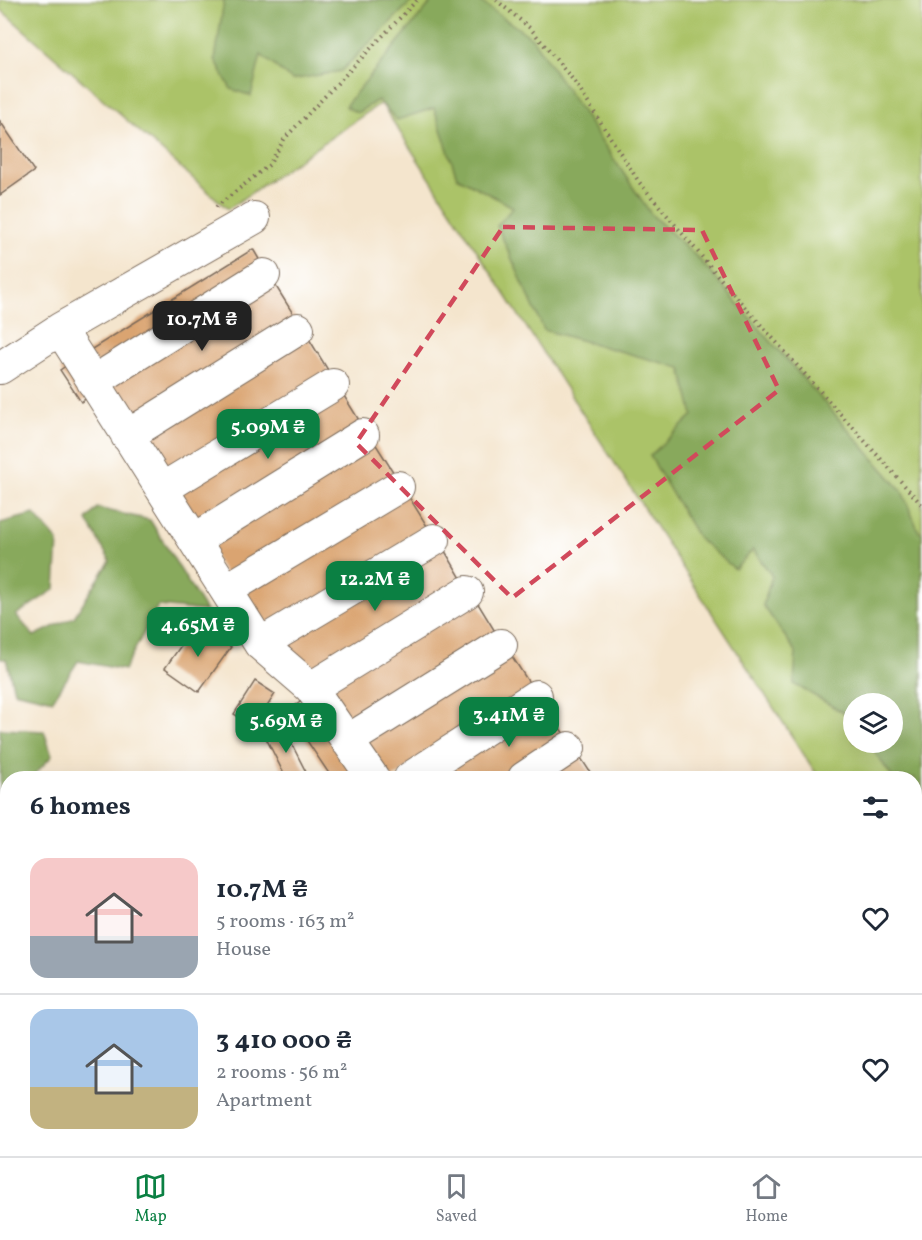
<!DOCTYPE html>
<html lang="en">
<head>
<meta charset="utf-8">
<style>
  :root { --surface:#fff; --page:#f2f2f3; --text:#1f2937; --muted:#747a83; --line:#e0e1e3; --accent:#0b8043 }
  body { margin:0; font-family:Vollkorn,serif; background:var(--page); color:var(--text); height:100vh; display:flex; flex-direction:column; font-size:22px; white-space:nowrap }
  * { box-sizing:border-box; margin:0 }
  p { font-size:20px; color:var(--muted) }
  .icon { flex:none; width:33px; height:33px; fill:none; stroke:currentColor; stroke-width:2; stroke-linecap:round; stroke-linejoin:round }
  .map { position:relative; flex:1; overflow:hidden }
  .sheet { position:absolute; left:0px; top:771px; width:922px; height:386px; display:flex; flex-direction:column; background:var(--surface); border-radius:24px 24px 0 0; box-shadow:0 6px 24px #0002 }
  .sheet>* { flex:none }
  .buttons { position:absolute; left:843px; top:693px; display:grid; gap:12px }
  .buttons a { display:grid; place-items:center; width:60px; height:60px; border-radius:50%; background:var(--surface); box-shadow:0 6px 24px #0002; font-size:30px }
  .price { position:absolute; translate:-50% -51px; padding:0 14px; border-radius:12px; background:var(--accent); color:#fff; font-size:20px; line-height:39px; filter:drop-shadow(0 2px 3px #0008) }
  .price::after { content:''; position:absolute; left:50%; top:36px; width:18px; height:14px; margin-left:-9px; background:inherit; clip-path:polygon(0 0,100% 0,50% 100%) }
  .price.active { background:#222; color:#fff }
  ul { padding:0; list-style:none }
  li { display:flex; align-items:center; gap:18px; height:150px; padding:0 30px }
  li+li { border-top:2px solid var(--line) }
  li span { display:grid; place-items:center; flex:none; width:168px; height:120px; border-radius:18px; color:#555 }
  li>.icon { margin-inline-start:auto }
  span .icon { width:72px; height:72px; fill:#fffc; stroke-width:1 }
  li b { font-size:26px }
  h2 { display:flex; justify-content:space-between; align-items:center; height:72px; padding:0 30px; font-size:26px }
  .menu { display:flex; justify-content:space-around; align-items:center; height:84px; border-top:2px solid var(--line); background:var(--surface); font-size:16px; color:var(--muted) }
  .menu a { display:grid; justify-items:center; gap:3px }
  .menu .active { color:var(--accent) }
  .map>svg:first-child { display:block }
  .green { fill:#abc368; stroke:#737643; stroke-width:1.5; fill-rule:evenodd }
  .forest { fill:#88a95c; stroke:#626a3d; stroke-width:1.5 }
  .building { fill:#daa471 }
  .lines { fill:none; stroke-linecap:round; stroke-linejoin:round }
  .minor-casing { stroke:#7c6b5b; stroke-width:34 }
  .path { stroke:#7c6b5b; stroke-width:4; stroke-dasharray:1.5 4.5; stroke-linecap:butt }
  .minor { stroke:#fff; stroke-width:32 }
  .marked { fill:none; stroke:#d1495b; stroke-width:4.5; stroke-dasharray:12 8; stroke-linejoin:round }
</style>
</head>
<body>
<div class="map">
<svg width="922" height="1156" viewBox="0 0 922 1156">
  <rect width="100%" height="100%" fill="#fff"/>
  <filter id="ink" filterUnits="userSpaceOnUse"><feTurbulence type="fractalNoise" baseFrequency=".0167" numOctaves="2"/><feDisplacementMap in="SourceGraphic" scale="12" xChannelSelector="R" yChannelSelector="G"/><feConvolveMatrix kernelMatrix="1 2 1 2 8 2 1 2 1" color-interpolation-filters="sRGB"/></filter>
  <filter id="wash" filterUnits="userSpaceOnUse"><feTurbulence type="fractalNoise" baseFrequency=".008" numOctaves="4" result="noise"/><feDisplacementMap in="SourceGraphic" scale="24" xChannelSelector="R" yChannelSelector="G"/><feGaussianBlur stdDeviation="1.35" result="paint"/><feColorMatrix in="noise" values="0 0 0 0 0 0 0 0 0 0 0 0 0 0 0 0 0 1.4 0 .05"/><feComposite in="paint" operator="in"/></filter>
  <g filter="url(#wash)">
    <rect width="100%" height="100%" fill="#f4e5cd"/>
    <path class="green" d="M0,0H922V937L915,926V778H819L381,103L228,209L0,9ZM854,704H892V742H854Z"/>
    <path class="forest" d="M224,0H413L341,71L292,80L261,55L251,96L231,89L215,60Z
      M433,0H478L532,38L651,214L697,257L902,491L919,532L922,533V803L915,801V778H893L868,743L892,742V704H854L853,721L851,717L794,684L796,652L763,605L772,576L753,550L735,569L698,538L650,456L693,415L681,368L544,330L497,226L513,207L457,177L434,108L397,120L378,100L357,113L345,106Z
      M97,508L150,520L206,611L158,606L124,670L78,661L53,700L14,691L6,659H0V523L34,514L58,541L55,589L16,615L34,636L74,617L110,561L87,520Z
      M0,729L44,731L52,756L31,778H8L7,862L1,867Z
      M7,994V1064L0,1060V1010Z"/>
    <g id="blocks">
      <path class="building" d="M0,121L34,171L0,195Z
        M253,249L263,266L98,369L87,352Z
        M272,280L297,320L132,424L107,384Z
        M306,334L331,375L166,478L140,437Z
        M73,361L95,393L81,402L60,370Z
        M341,391L362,425L197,529L175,494Z
        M373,440L397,478L230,581L206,544Z
        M406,492L430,531L261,634L237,594Z
        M442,546L465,585L307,678L284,639Z
        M474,597L499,638L353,729L328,688Z
        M197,623L231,647L199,692L165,668Z
        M508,650L533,689L393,778H388L364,742Z
        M255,681L275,694L254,727L234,714Z
        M308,697L362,778H332L287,711Z
        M541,701L569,741L514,778H426Z
        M282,725L309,778H286L264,734Z
        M577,752L594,778H536Z"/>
    </g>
  </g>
  <g filter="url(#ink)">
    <use href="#blocks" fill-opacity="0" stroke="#7c6b5b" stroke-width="1.5"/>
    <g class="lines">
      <g class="minor-casing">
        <path id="minor" d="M60,329L260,644L311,688L373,778
          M0,368L60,329L254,218
          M93,382L264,275
          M127,436L298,329
          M162,489L333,385
          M194,540L363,435
          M226,590L398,487
          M260,644L434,540
          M311,688L467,592
          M347,741L501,645
          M410,778L536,696
          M524,778L569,748
          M454,1149L463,1156
          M538,1149L543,1156
          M630,1149L634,1156
          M709,1149L714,1156
          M788,1149L792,1156
          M41,1156L46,1149
          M344,1156L349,1149"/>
      </g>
      <path class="path" d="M496,0L531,29L574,81L639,182L735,296L922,505
        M216,207L269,165L285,138L417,0"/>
      <use href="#minor" class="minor"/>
    </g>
  </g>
  <path class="marked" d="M503,227L702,230L779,390L512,598L356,443Z"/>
</svg>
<div class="buttons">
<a><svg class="icon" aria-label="layers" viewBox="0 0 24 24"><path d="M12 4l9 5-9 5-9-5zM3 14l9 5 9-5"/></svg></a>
</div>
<b class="price active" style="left:202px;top:352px">10.7M ₴</b>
<b class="price" style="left:268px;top:460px">5.09M ₴</b>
<b class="price" style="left:375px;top:612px">12.2M ₴</b>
<b class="price" style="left:198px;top:658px">4.65M ₴</b>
<b class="price" style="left:509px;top:748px">3.41M ₴</b>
<b class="price" style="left:286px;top:754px">5.69M ₴</b>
<section class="sheet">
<h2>6 homes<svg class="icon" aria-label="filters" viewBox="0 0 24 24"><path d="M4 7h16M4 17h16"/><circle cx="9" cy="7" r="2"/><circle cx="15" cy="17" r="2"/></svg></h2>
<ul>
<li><span style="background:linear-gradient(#f6c9c9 65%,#9aa5b1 0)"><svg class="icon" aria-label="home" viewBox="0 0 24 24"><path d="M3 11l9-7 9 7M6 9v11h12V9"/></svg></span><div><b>10.7M ₴</b><p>5 rooms · 163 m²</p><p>House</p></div><svg class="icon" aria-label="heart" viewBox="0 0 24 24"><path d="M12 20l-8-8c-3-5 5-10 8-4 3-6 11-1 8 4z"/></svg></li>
<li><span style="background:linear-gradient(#a9c7e8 65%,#c2b280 0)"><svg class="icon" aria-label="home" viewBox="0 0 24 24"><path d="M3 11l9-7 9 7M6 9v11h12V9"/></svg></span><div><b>3 410 000 ₴</b><p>2 rooms · 56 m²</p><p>Apartment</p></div><svg class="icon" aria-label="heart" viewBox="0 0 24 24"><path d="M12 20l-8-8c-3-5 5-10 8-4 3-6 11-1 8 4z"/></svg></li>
</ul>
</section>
</div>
<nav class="menu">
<a class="active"><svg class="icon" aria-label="map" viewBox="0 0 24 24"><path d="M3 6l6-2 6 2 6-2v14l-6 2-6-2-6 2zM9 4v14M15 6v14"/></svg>Map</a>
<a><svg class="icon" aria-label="saved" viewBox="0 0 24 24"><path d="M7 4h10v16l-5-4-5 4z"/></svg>Saved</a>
<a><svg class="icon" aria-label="home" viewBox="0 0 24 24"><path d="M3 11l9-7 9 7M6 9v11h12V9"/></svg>Home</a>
</nav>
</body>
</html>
